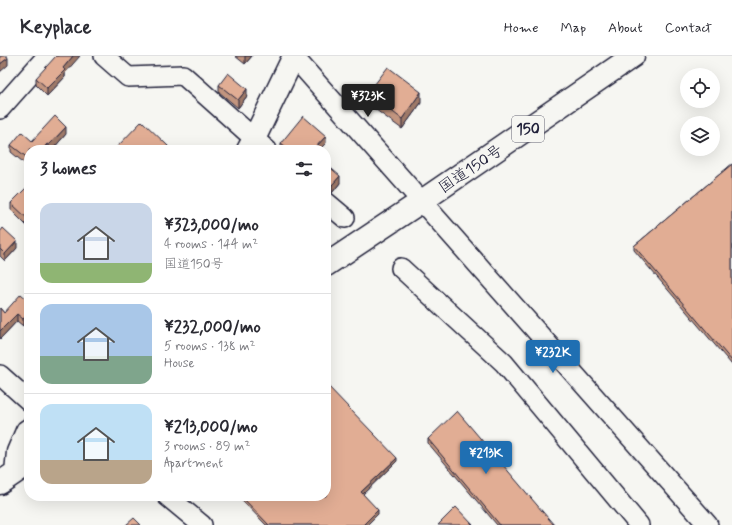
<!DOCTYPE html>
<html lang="en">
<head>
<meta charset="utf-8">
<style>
  :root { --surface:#fff; --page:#f2f2f3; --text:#2b2b33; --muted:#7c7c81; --line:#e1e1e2; --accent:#1f6fb2 }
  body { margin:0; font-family:Mynerve,"Klee One",sans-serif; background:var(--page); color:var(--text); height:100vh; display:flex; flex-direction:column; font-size:15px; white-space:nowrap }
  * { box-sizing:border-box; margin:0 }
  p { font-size:13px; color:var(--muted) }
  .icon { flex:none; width:22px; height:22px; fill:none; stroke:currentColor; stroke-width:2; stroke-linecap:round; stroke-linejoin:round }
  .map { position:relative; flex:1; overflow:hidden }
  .sheet { position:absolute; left:24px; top:89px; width:307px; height:356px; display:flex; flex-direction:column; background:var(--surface); border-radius:16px; box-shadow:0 4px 16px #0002 }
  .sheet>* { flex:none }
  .tools { position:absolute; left:680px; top:12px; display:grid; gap:8px }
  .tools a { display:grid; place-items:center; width:40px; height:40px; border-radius:50%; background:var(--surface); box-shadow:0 4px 16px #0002; font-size:20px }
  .price { position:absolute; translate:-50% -34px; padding:0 9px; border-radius:4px; background:var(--accent); color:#fff; font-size:13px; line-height:26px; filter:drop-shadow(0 1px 2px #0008) }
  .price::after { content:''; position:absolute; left:50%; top:24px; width:12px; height:9px; margin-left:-6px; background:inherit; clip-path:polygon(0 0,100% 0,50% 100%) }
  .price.selected { background:#222; color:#fff }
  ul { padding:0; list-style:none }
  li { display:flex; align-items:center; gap:12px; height:100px; padding:0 16px }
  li+li { border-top:1px solid var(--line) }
  li span { display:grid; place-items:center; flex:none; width:112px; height:80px; border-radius:12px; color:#555 }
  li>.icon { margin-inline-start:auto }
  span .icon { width:48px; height:48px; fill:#fffc; stroke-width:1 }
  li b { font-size:17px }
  h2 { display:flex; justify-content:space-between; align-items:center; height:48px; padding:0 16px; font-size:17px }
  header { display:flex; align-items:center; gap:24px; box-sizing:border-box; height:56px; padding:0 20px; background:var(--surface); border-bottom:1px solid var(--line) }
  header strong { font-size:19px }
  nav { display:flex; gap:22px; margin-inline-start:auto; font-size:14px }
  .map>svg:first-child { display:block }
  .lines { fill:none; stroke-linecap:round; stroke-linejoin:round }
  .minor-casing { stroke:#22223b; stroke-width:22 }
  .highway-casing { stroke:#22223b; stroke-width:25 }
  .minor { stroke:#f6f6f2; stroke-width:19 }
  .highway { stroke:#f6f6f2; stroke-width:22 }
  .wall { fill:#c2957f; stroke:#22223b }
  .shaded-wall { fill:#9e7968; stroke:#22223b }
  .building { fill:#e1ad94; stroke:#22223b }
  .labels { text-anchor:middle; stroke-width:4; stroke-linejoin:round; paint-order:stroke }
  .shield { fill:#f6f6f2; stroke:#626272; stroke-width:1 }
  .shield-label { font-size:15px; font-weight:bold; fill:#22223b }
  .street-label { font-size:16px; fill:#22223b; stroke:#f6f6f2 }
</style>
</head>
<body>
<header>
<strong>Keyplace</strong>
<nav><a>Home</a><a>Map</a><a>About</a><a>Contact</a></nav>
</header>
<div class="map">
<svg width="732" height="469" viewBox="0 0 732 469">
  <rect width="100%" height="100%" fill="#f6f6f2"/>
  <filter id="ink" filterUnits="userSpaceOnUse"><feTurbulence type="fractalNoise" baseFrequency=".025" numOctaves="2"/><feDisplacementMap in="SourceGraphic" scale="8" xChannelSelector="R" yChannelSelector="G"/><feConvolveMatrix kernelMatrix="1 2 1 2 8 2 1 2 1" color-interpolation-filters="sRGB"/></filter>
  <g filter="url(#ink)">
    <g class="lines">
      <g class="minor-casing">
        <path id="minor" d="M104,0L128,21L183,19L267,94
          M293,0L708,469
          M0,53L47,0
          M326,146L345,162
          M401,212L504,307L639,469
          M0,319L29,345
          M167,440L202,469"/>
      </g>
      <g class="highway-casing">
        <path id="highway" d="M248,94L254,83L294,0
          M326,209L422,145L633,0
          M16,416L18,396L27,375L29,374
          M0,427L28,408"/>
      </g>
      <use href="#minor" class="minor"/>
      <use href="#highway" class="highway"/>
    </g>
    <path class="wall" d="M235,0H252L245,8Z
      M65,17V21L47,40L36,29V22Z
      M219,29L247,40L238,52L219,36Z
      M368,37L421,47L402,73L368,48Z
      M66,78L52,94H29V111L11,96V89Z
      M281,87H326L319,94H281Z
      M326,108L340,127L332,137L326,135Z
      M732,108V309L634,194V190Z
      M29,127V172L11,154V147L28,131V128Z
      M0,176L17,192L5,205L0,200Z
      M29,245V264L23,270L17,265L0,283V252L4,257Z
      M428,383L554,469H497L428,387Z
      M397,405L363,438L378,458L367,469H266L239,441V440H326Z"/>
    <path class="shaded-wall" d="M73,0H80L65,17V21L47,40V32L63,12Z
      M245,0H252L245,8Z
      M8,2V9L0,16V8Z
      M247,33V40L238,52V44Z
      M421,36V47L402,73V63Z
      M66,71V78L52,94H49V89Z
      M326,80V87L319,94H313Z
      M47,88V94H42Z
      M168,90V94H164Z
      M340,120V127L332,137V129Z
      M17,185V192L5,205V198Z
      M29,257V264L23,270V263Z
      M17,258V265L0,283V275Z
      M397,402V405L361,440V436Z
      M378,454V458L367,469H363Z"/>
    <path class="building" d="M0,0H7L8,2L0,8Z
      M56,0H73L63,12L65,14L47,32L36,22Z
      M388,11L421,36L402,63L368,37Z
      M228,17L247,33L238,44L219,29Z
      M55,60L66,71L49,89L47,88L42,94H29V103L11,89L22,76L32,85Z
      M303,60L326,80L313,94H290L281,87Z
      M142,65L168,90L164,94H118L116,92Z
      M326,108L340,120L332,129L326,127Z
      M732,108V305L634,190Z
      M29,129V164L11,147Z
      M3,172L17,185L5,198L0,193V176Z
      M21,238L29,245V257L23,263L17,258L0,275V252L4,257Z
      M326,328L397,402L361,436L378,454L363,469H269L241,440H326Z
      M457,355L554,469H500L428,383Z
      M456,451L473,469H438Z
      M134,462L141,469H126Z"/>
  </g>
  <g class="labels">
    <rect class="shield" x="512" y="60" width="32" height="26" rx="3"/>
    <g class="shield-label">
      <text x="528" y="78">150</text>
    </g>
    <g class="street-label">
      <text transform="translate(470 112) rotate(-34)" y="6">国道150号</text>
    </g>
  </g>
</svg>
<div class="tools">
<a><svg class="icon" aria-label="locate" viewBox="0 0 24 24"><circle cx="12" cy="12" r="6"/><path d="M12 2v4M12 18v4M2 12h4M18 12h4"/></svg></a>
<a><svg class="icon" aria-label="layers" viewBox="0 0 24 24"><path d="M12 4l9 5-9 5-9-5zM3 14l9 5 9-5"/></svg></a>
</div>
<b class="price selected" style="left:368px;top:62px">¥323K</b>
<b class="price" style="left:553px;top:318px">¥232K</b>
<b class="price" style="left:486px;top:419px">¥213K</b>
<section class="sheet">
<h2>3 homes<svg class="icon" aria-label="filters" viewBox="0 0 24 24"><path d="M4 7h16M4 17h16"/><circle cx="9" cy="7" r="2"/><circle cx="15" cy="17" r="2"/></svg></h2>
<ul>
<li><span style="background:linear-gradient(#c9d6e8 75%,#8fb573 0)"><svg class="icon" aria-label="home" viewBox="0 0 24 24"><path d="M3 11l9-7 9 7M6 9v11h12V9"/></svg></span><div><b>¥323,000/mo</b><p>4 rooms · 144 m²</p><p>国道150号</p></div></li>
<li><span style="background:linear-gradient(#a9c7e8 65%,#7fa58c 0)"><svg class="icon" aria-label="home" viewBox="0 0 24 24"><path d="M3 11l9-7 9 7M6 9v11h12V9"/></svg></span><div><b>¥232,000/mo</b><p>5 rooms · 138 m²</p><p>House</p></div></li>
<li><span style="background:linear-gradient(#bfe0f5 70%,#b9a48a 0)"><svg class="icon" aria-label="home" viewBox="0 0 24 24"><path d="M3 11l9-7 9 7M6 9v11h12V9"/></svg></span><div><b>¥213,000/mo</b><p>3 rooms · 89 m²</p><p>Apartment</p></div></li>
</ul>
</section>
</div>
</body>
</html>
